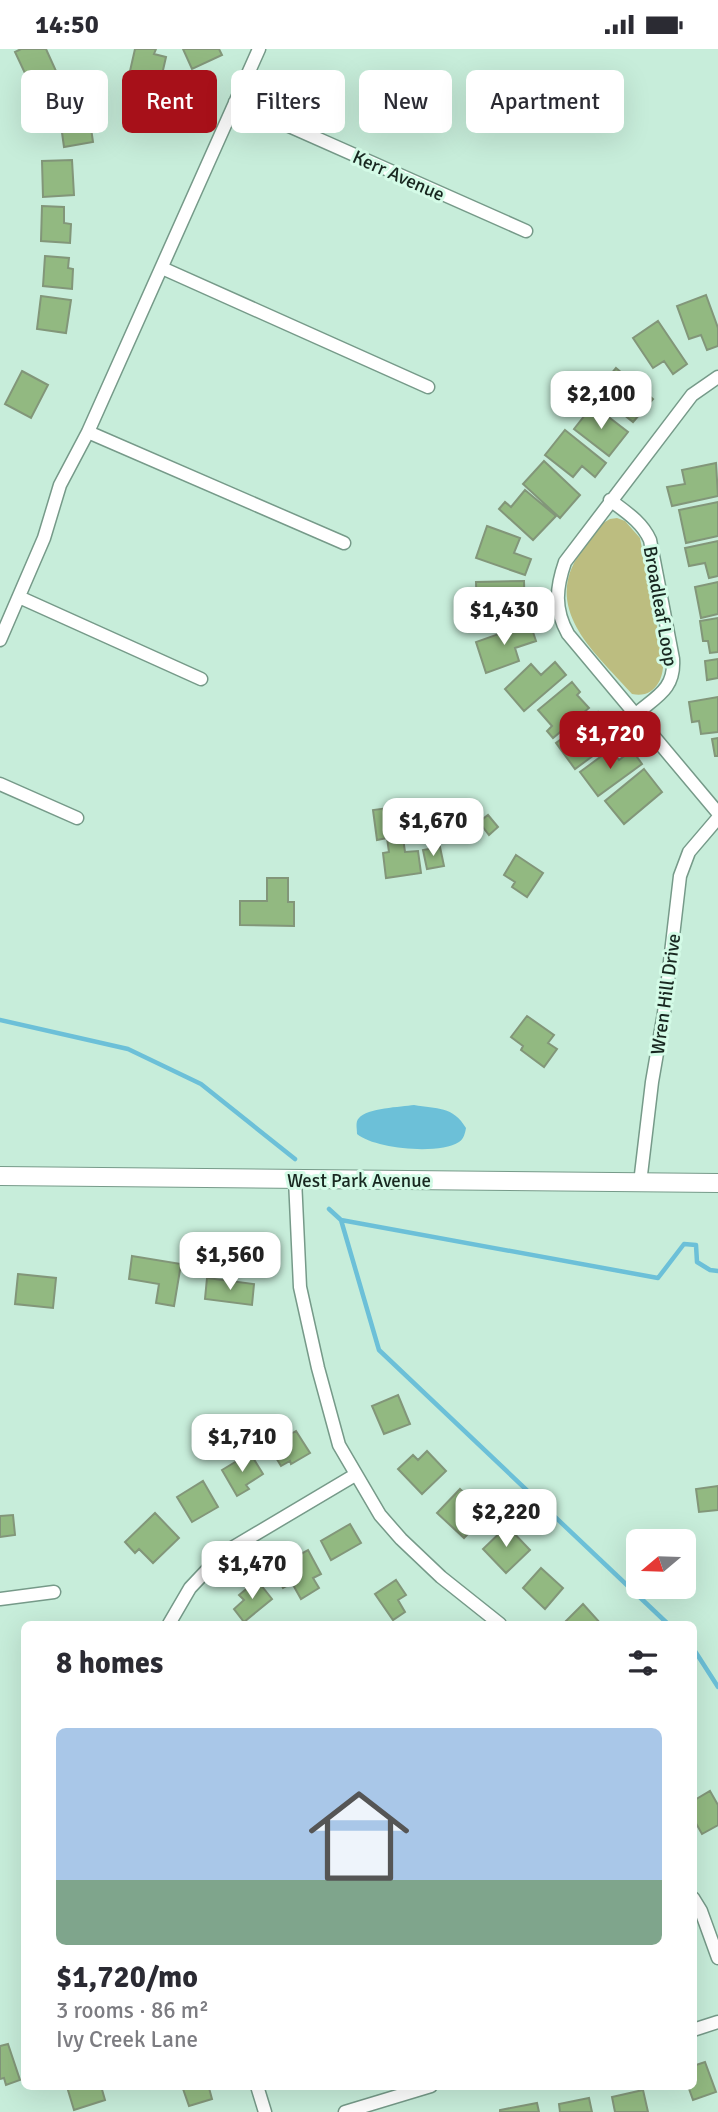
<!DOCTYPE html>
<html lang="en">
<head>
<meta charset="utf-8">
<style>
  :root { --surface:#fff; --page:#f7f7f7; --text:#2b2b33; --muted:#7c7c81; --line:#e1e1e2; --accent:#a71019 }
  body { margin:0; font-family:Signika,sans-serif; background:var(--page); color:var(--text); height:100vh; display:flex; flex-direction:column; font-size:26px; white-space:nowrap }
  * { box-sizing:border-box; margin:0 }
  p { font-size:23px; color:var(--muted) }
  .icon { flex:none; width:38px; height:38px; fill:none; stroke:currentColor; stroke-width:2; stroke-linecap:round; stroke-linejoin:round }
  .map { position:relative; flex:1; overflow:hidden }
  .details { position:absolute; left:21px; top:1572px; width:676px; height:469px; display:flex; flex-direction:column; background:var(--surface); border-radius:10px; box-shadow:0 7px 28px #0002 }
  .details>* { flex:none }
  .banner { position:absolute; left:21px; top:21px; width:677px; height:63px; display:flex; gap:14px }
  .needle { width:46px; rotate:251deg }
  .fabs { position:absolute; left:626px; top:1480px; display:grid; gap:14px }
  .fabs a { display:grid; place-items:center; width:70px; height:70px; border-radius:10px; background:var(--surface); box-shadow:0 7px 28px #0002; font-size:35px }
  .price { position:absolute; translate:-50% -60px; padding:0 16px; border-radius:14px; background:#fff; color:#222; font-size:23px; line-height:46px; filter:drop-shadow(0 2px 4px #0008) }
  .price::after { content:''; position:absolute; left:50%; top:42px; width:21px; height:16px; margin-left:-10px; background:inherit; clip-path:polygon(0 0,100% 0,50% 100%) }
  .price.on { background:var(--accent); color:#fff }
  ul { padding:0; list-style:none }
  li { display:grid; align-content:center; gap:14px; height:371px; padding:0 35px }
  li+li { border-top:2px solid var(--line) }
  li span { display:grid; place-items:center; height:217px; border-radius:10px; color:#555 }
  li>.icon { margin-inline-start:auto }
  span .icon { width:126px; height:126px; fill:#fffc; stroke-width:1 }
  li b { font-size:30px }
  h2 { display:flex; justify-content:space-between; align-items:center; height:84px; padding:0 35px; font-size:30px }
  .chip { padding:0 24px; border-radius:10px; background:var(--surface); box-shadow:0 7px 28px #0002; font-size:24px; line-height:63px }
  .chip.on { background:var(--accent); color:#fff }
  .status { display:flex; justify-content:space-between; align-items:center; height:49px; padding:0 35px; background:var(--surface); direction:ltr }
  .status svg { height:19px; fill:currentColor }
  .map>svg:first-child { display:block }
  .green { fill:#bcbd80 }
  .water { fill:#6cc0d8 }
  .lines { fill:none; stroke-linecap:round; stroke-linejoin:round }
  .stream { stroke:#6cc0d8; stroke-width:4.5 }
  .building { fill:#92b981; stroke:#829679; stroke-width:2 }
  .minor-casing { stroke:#769a89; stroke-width:15 }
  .secondary-casing { stroke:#769a89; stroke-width:20 }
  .minor { stroke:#fff; stroke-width:12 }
  .secondary { stroke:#fff; stroke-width:18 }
  .labels { text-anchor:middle; stroke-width:6; stroke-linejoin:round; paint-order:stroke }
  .street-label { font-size:19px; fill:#182720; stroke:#d4fbe7 }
</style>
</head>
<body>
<div class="status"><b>14:50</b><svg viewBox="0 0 49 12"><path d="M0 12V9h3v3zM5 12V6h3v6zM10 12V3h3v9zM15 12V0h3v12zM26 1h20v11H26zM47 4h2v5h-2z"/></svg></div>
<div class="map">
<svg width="718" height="2063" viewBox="0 0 718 2063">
  <rect width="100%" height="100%" fill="#c7edda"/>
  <path class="green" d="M617,469L625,472L640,489L663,609C665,629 655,650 632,645C601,609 547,567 574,514C582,500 594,487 603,474L610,470Z"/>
  <path class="water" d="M414,1056C437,1060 453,1057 466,1079C465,1084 464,1090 459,1093C439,1106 375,1100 357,1085C357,1079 355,1073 359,1069C367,1059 401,1058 414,1056Z"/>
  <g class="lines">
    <path class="stream" d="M0,971L128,1000L201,1035L295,1110
      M329,1160L341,1171L379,1301L668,1575
      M341,1171L658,1229L684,1195L696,1196L697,1213L710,1221L718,1222
      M693,1599L718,1638"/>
  </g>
  <path class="building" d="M21,0H46L56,22L30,35L15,3Z
    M135,0H156L154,5L166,8L161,30L130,22Z
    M183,0H219L222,6L192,20Z
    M88,58L93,93L64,98L59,62Z
    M72,111L74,146L43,148L42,112Z
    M42,157L64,158V174L71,175L70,194L41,192Z
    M45,207L69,209L68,219L73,220L72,240L43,237Z
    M706,246L718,279V297L707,301L701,286L689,290L677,257Z
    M41,247L71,251L66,284L37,280Z
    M658,272L687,315L673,325L664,312L653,319L633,289Z
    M616,319L653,350L633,373L596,343Z
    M22,322L48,336L31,369L5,355Z
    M593,356L628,383L609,407L574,380Z
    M565,381L606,414L595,428L582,417L573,428L545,406Z
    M544,412L580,446L560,469L523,435Z
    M716,414L718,447L672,457L667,438L685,435L682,421Z
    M525,441L556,467L533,491L499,460L505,453L511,458Z
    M718,453V487L686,494L679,461Z
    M487,477L520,489L514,504L531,510L525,526L476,509Z
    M718,492V527L709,529L705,514L689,517L685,499Z
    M524,532L525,565L477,567L476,533Z
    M718,533V565L701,569L695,538Z
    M718,569V603L710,604L708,592H703L700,572Z
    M530,574L536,592L515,599L519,612L486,624L476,593Z
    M718,610V629L707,631L705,612Z
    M555,613L566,626L524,662L505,640L531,615L541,626Z
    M572,633L580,643L577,646L589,659L553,689L547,682L552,677L538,661Z
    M718,648V683L701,685L699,672L692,673L689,653Z
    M598,663L608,677L596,686L605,698L575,720L556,694Z
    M718,689V707H715L712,690Z
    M611,700L619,711L632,701L642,715L598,747L580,723Z
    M644,720L662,743L624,775L605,752Z
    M418,755L421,776L416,777L417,787L403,789L405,803L418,802L421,824L386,829L383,804L389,803L387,789L377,791L373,761Z
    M488,766L498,778L489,786L479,773Z
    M440,798L444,817L427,820L423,801Z
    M516,806L543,824L527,848L512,838L515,833L504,826Z
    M267,829H288V853H294V877L240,876V852H267Z
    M527,967L554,986L548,994L557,1000L544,1018L521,1001L523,997L511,988Z
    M132,1207L181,1215L174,1257L156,1254L159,1235L129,1230Z
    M18,1225L56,1229L53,1259L15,1255Z
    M207,1229L254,1235L252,1256L205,1250Z
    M398,1346L410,1375L384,1385L372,1357Z
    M296,1382L310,1404L291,1415L290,1412L281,1417L269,1397Z
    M427,1402L446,1422L422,1445L398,1420L413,1406L418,1411Z
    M250,1404L263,1425L246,1436L249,1440L237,1447L222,1421Z
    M203,1432L218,1458L192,1473L177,1448Z
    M718,1437V1461L699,1463L696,1440Z
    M460,1440L487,1465L464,1489L437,1464Z
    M155,1464L179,1489L153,1514L139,1500L135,1504L125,1493Z
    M13,1466L15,1486L0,1488V1467Z
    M350,1475L361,1494L331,1511L321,1492Z
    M507,1477L530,1501L506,1524L483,1500Z
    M308,1501L321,1525L313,1529L319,1539L301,1550L292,1534L283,1539L273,1520Z
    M541,1519L563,1539L545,1560L523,1539Z
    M257,1531L272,1550L244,1573L234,1560L244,1551L239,1546Z
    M396,1531L406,1546L398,1551L405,1563L393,1571L375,1545Z
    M583,1555L601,1575H563Z
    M710,1742L718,1756V1776L702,1785L693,1769V1752Z
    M8,1995L20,2031L6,2036L4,2029L0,2030V1997Z
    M705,2013L716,2043L693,2051L688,2037H693V2017Z
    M70,2037H101L105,2051L74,2061L67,2038Z
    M182,2037H216L209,2039L212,2050L189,2057Z
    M643,2041L648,2063H615L612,2048Z
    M589,2049L592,2063H560L559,2055Z
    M537,2054L539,2063H500V2061Z"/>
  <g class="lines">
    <g class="minor-casing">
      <path id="minor" d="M235,53L526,182
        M162,219L428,338
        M718,328L692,346L565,513C556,539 554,560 568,585L718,764
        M88,383L344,494
        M610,451C626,463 642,473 650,491L673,610C675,640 657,647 636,665
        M19,548L201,630
        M0,591L44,489L60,436L88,383L259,0
        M0,735L77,769
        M295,1130L300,1238L318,1319L339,1396L380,1466L401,1490L441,1528L500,1575
        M640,1134L652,1033L664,964L680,827L689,803L718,769
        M0,1550L54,1543
        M169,1575L190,1539L222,1505L355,1426
        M693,1849L701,1862L718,1909
        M693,1981L718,1973
        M257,2037L265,2063
        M345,2063L431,2037"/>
    </g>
    <g class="secondary-casing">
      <path id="secondary" d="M0,1127L718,1134"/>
    </g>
    <use href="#minor" class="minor"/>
    <use href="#secondary" class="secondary"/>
  </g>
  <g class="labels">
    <g class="street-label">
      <text transform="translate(399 126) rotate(24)" y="7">Kerr Avenue</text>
      <text transform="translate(661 557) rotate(80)" y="7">Broadleaf Loop</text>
      <text transform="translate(665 945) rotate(-82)" y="7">Wren Hill Drive</text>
      <text x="359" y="1138">West Park Avenue</text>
    </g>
  </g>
</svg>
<div class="fabs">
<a><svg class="needle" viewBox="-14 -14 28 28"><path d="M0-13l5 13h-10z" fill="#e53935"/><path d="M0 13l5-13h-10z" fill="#7c7c81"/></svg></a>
</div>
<b class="price" style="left:601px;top:382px">$2,100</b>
<b class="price" style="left:504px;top:598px">$1,430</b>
<b class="price on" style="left:610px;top:722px">$1,720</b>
<b class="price" style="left:433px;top:809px">$1,670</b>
<b class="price" style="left:230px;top:1243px">$1,560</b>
<b class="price" style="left:242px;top:1425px">$1,710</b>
<b class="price" style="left:506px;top:1500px">$2,220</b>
<b class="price" style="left:252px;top:1552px">$1,470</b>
<div class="banner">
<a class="chip">Buy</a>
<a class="chip on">Rent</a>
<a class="chip">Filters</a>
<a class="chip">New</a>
<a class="chip">Apartment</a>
</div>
<section class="details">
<h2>8 homes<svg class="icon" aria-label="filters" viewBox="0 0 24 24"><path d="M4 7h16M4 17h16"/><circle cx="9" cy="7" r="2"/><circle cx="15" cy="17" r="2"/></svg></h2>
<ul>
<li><span style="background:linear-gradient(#a9c7e8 70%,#7fa58c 0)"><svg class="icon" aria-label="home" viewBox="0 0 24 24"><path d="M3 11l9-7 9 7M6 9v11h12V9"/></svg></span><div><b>$1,720/mo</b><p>3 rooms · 86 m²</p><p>Ivy Creek Lane</p></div></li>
</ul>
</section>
</div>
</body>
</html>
